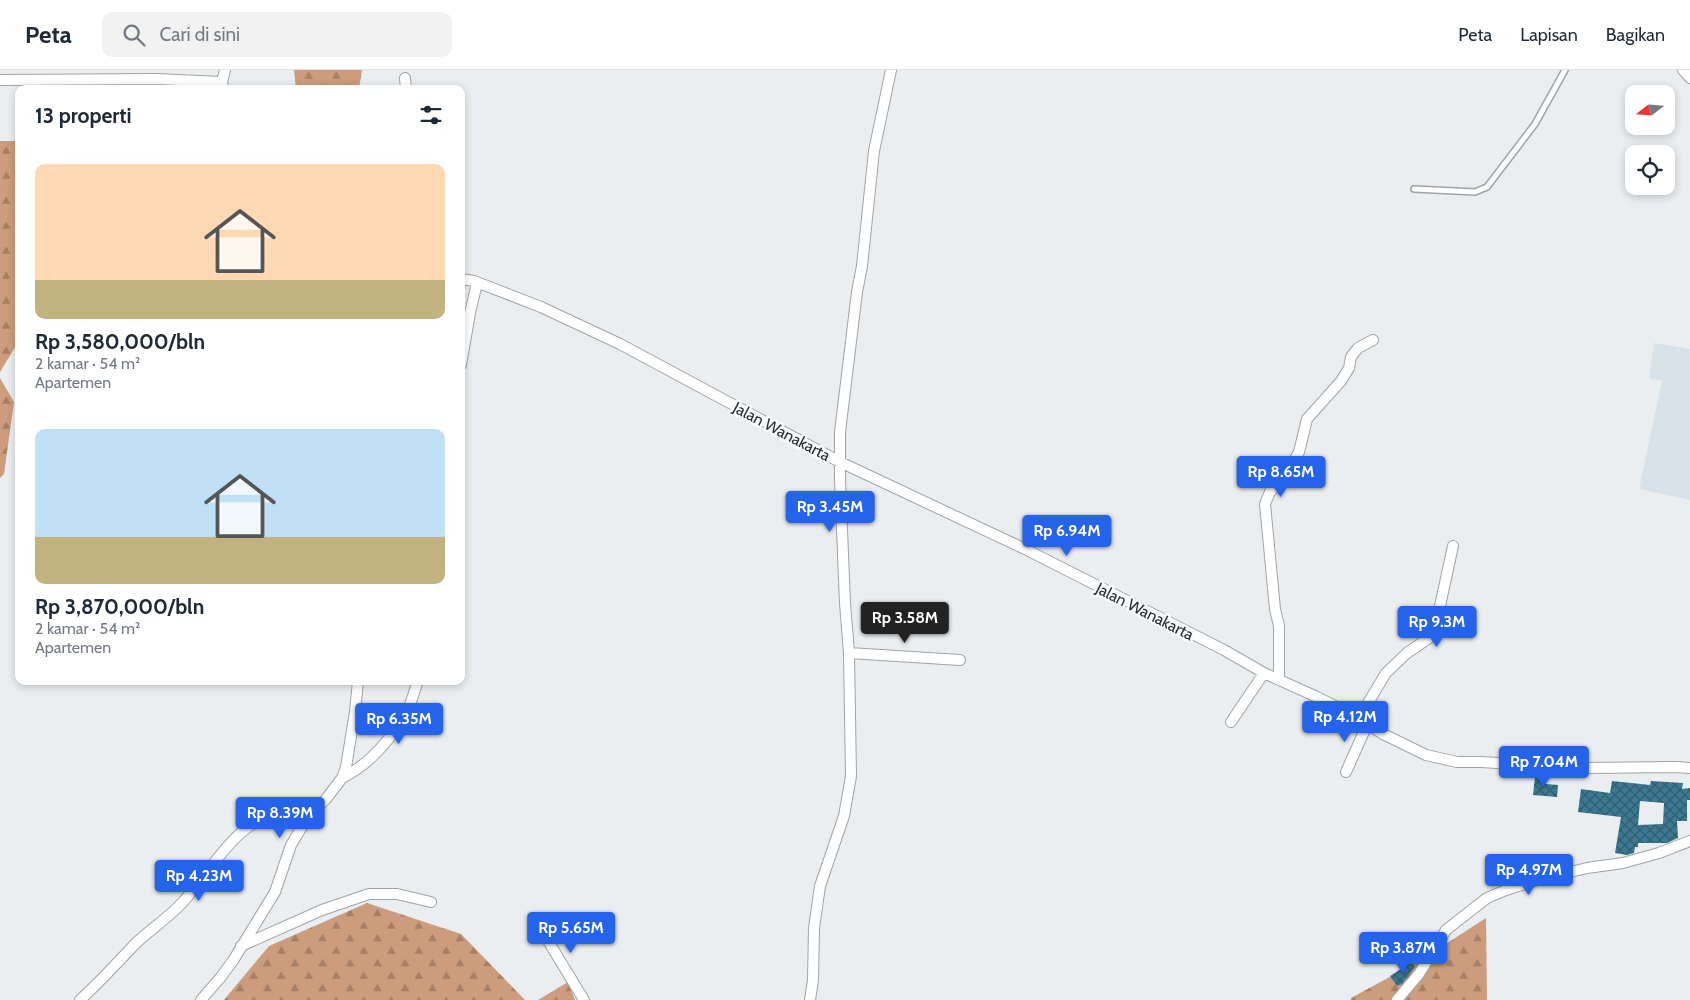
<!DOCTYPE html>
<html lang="id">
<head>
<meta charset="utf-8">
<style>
  :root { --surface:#fff; --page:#f2f2f3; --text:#1f2937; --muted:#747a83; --line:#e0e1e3; --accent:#2563eb }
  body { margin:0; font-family:Cabin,sans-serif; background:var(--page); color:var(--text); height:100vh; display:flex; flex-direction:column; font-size:19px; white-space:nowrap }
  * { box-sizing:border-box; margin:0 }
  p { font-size:16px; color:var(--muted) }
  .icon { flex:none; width:28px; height:28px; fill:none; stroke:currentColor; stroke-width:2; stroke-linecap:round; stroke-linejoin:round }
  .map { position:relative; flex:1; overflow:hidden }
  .sheet { position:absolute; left:15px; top:15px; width:450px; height:600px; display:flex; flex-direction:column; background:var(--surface); border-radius:10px; box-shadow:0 2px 8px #0003 }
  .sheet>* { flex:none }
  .needle { width:32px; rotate:253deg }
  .tools { position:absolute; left:1625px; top:15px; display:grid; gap:10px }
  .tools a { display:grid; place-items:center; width:50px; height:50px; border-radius:10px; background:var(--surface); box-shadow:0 2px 8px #0003; font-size:25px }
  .price { position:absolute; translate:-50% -42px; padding:0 11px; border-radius:5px; background:var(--accent); color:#fff; font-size:16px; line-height:32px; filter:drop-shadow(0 1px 2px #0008) }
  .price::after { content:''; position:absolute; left:50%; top:30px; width:15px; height:11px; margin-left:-8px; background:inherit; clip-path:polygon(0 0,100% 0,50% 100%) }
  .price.selected { background:#222; color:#fff }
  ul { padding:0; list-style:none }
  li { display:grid; align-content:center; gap:10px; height:265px; padding:0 20px }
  li span { display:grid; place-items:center; height:155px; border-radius:10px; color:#555 }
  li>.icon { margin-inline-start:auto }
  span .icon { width:90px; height:90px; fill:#fffc; stroke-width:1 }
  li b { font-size:21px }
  h2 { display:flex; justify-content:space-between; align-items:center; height:60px; padding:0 20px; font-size:21px }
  header { display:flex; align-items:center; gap:30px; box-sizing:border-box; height:70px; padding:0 25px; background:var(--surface); border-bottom:1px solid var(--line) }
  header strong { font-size:24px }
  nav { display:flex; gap:28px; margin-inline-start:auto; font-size:18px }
  .search { width:350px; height:45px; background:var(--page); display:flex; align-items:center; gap:12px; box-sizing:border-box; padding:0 18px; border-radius:10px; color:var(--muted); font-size:19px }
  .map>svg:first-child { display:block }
  .built { fill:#d7e3e8 }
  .forest { fill:url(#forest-firs) }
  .building { fill:url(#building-cross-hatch); fill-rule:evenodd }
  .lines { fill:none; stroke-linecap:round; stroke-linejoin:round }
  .service-casing { stroke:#a0a4a5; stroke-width:8 }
  .minor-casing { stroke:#a0a4a5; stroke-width:12 }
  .service { stroke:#fff; stroke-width:5 }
  .minor { stroke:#fff; stroke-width:10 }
  .labels { text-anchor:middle; stroke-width:5; stroke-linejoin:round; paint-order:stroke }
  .street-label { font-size:16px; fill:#292b2b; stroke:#f7fbfd }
</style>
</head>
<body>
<header>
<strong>Peta</strong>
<div class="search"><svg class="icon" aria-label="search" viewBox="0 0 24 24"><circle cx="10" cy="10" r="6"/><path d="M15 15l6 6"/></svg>Cari di sini</div>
<nav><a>Peta</a><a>Lapisan</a><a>Bagikan</a></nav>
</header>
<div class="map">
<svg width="1690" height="930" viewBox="0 0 1690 930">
  <defs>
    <pattern id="forest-firs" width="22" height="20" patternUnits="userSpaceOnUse" patternTransform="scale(1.25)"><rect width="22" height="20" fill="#cc9c7c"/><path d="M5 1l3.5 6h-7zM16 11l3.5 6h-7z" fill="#a67f66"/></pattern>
    <pattern id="building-cross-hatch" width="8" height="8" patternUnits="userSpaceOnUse" patternTransform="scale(1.25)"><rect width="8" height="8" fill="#3d7891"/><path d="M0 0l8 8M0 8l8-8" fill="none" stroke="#315d70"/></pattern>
  </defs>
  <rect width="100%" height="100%" fill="#eaeef0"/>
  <path class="built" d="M1654,273L1690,279V430L1639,419L1662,311L1649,308Z"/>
  <path class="forest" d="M294,0H362L359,19H296Z
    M0,71H19V271L0,302Z
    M0,308L14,332L4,404L0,408Z
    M367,833L461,864L525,930H224L269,876Z
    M1486,848L1487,930H1351V928L1421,890Z
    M568,912L575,930H538Z"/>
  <path class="building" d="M1535,706L1546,707V714L1558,715L1557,727L1533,725Z
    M1612,711L1650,715L1651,711L1683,713L1682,719L1690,718V730H1687V751H1677L1678,768L1667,773H1638V777H1635L1634,783L1627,785L1615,783L1621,747L1578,742L1581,719L1610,723ZM1640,731L1664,733L1663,754L1638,755Z
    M1408,862L1414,878L1400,871L1404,878L1385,885L1381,872Z
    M1412,892L1415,897L1402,914L1397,916L1390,906Z"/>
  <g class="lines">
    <g class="service-casing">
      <path id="service" d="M1414,119L1475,122L1487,117L1535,54L1565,0"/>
    </g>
    <g class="minor-casing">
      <path id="minor" d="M1683,0L1690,8
        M405,8L406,19
        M0,10L157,9L222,12
        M223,18L222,12L225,0
        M461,209L474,211L541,237L620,274L840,392L1025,479L1224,580L1264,603L1317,627L1359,648L1383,664L1426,685L1457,692H1481L1583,698L1676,697L1690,698
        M461,295L470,243L477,213
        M849,583L960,590
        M1279,609V556L1275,539L1265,434L1270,422L1290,398L1299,382L1307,349L1341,311L1349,298L1351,287L1358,278L1373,270
        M1359,648L1386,603L1407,583L1429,568L1435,559L1453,476
        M1231,652L1264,603
        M1346,702L1367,655
        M342,708C368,695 385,675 402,651C410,640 413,624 418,611
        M536,851L584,930
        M241,876L322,840L369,824H397L431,832
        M80,930C100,912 118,892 136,873C151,859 168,848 182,833C215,797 234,750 287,740C297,738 308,738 317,736
        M201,930L221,907L234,889L275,822L291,775L309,745L326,729L342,708L346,697L355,642L358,611
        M810,930L813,910L814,858L820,816L844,746L851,706L849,583L845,533L840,410V362L857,222L862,196L874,81L891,0
        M1397,930L1419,904L1446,860L1487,828L1506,820L1537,810L1587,798L1623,793L1659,783L1690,771"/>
    </g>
    <use href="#service" class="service"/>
    <use href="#minor" class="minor"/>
  </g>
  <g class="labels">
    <g class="street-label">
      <text transform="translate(782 361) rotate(28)" y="6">Jalan Wanakarta</text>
      <text transform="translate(1145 541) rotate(27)" y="6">Jalan Wanakarta</text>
    </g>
  </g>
</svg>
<div class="tools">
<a><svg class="needle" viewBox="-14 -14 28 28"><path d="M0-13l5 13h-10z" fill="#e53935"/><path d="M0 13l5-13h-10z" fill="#747a83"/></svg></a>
<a><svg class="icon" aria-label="locate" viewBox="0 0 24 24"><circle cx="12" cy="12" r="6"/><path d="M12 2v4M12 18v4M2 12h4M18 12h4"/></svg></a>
</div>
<b class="price" style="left:1281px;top:428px">Rp 8.65M</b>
<b class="price" style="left:830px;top:463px">Rp 3.45M</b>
<b class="price" style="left:1067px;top:487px">Rp 6.94M</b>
<b class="price selected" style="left:905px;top:574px">Rp 3.58M</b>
<b class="price" style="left:1437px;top:578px">Rp 9.3M</b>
<b class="price" style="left:1345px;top:673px">Rp 4.12M</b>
<b class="price" style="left:399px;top:675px">Rp 6.35M</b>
<b class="price" style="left:1544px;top:718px">Rp 7.04M</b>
<b class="price" style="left:280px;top:769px">Rp 8.39M</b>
<b class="price" style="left:1529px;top:826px">Rp 4.97M</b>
<b class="price" style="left:199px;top:832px">Rp 4.23M</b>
<b class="price" style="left:571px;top:884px">Rp 5.65M</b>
<b class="price" style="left:1403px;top:904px">Rp 3.87M</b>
<section class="sheet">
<h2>13 properti<svg class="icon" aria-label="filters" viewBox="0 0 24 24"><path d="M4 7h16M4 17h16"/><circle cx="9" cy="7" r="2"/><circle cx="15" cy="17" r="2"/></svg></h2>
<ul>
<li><span style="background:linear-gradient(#ffd9b3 75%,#c2b280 0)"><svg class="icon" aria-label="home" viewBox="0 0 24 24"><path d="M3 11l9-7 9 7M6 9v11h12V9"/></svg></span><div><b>Rp 3,580,000/bln</b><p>2 kamar · 54 m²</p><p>Apartemen</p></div></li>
<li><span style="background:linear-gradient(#bfe0f5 70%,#c2b280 0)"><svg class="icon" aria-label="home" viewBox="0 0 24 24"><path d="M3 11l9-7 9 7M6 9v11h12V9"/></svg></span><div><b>Rp 3,870,000/bln</b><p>2 kamar · 54 m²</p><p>Apartemen</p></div></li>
</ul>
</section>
</div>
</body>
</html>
